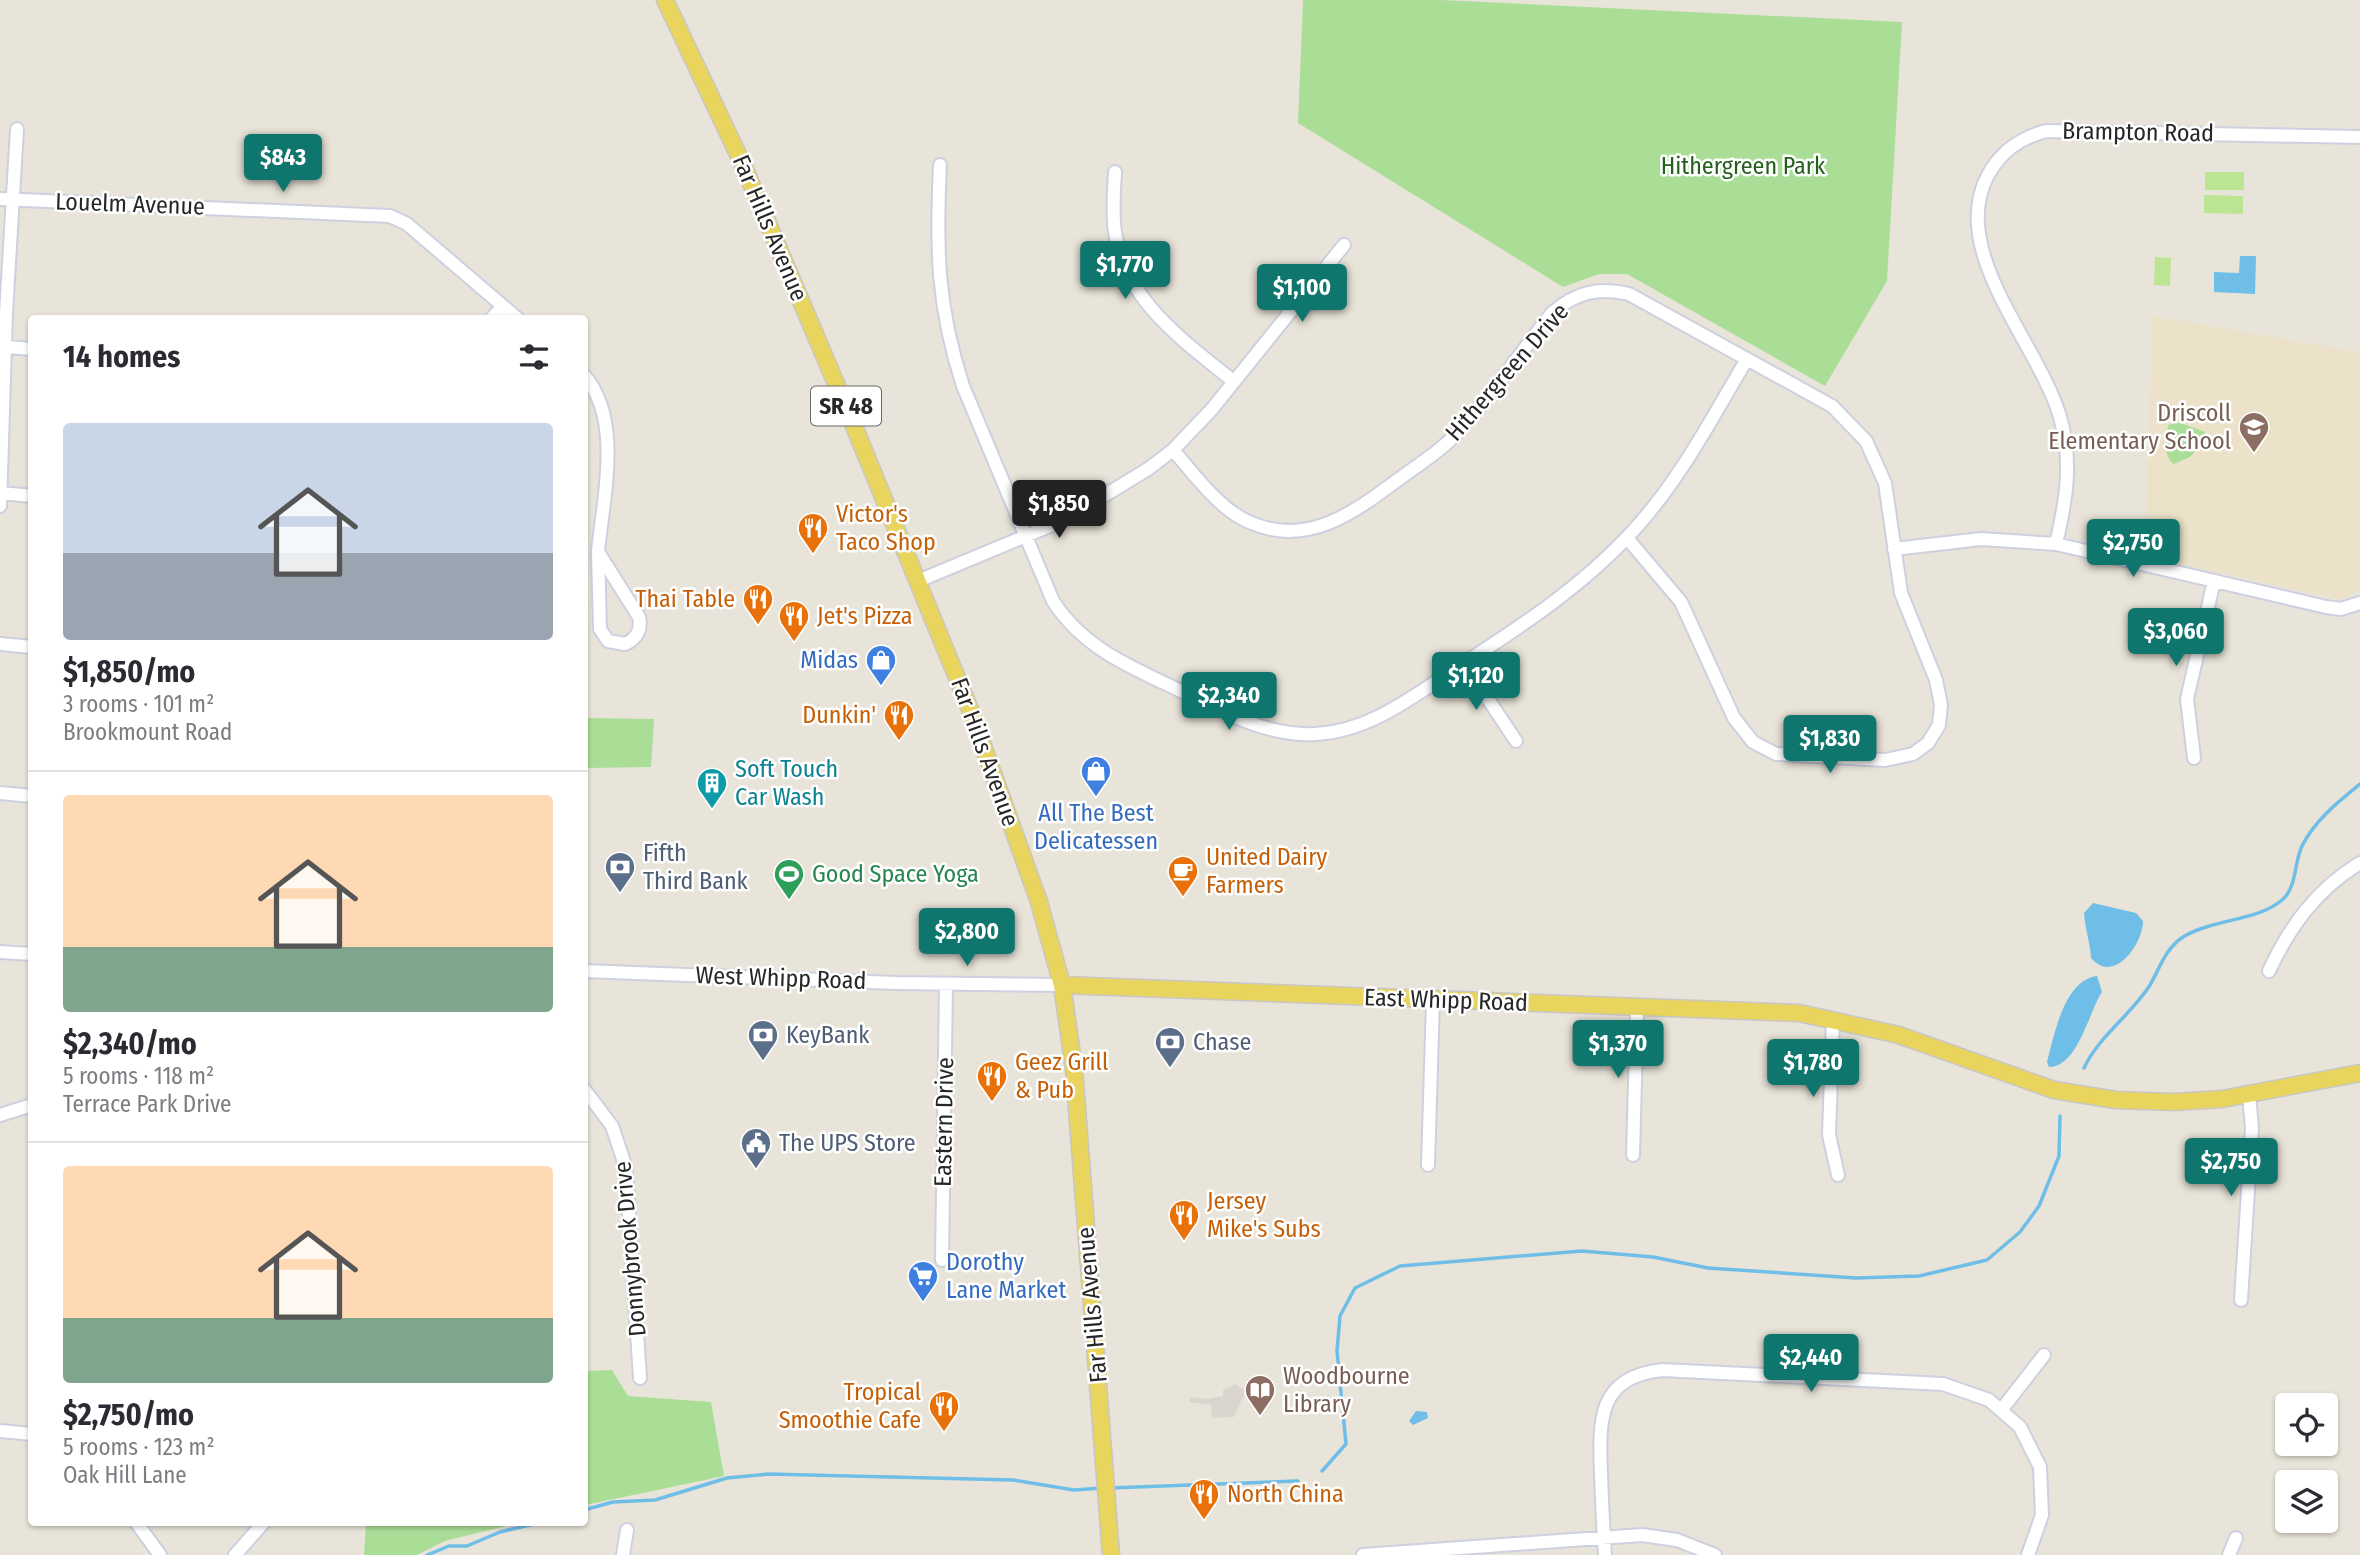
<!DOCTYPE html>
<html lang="en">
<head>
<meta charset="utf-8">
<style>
  :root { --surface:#fff; --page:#f7f7f7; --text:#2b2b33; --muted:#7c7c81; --line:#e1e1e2; --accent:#0f766e }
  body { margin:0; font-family:"Fira Sans Condensed",sans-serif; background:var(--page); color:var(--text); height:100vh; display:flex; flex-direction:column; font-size:26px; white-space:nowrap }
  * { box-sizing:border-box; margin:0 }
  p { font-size:23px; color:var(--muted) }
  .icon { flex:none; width:38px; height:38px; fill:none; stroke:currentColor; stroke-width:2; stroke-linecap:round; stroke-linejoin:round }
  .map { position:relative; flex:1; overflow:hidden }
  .details { position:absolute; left:28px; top:315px; width:560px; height:1211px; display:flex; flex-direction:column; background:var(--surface); border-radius:7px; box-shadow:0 2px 5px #0004 }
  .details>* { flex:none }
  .controls { position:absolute; left:2275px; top:1393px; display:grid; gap:14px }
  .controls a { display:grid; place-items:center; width:63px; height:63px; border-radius:7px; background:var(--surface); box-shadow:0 2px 5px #0004; font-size:35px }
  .price { position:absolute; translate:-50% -60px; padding:0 16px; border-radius:7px; background:var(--accent); color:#fff; font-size:23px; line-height:46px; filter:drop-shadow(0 2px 4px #0008) }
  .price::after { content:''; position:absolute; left:50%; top:42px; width:21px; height:16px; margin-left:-10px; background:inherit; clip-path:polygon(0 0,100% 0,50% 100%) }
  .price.current { background:#222; color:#fff }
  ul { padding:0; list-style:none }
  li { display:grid; align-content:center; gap:14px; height:371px; padding:0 35px }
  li+li { border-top:2px solid var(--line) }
  li span { display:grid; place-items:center; height:217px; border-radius:7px; color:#555 }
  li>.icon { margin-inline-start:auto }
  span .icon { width:126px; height:126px; fill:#fffc; stroke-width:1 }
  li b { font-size:30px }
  h2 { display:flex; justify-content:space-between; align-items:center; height:84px; padding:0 35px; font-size:30px }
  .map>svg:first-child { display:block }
  .education { fill:#ebe2c9 }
  .green { fill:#aade97 }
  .pitch { fill:#bce593 }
  .plaza { fill:#dad6cf }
  .water { fill:#6fbee8 }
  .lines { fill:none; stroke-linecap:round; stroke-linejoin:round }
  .stream { stroke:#6fbee8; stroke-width:3.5 }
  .minor-casing { stroke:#ced0e0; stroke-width:16 }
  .major-casing { stroke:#c7c7c7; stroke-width:19 }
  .minor { stroke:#fff; stroke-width:12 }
  .major { stroke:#e9d45e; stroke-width:16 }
  .labels { text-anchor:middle; stroke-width:5; stroke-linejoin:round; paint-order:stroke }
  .shield { fill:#fff; stroke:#686868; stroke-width:2 }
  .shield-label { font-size:23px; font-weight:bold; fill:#272727 }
  .street-label { font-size:24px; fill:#272727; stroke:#fff }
  .park-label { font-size:24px; fill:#255f1c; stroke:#fff }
  .education-label { font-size:24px; fill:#785e54; stroke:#fff; text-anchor:end }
  .food-label { font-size:24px; fill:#c56008; stroke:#fff; text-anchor:start }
  .shop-label { font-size:24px; fill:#366cbe; stroke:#fff; text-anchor:end }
  .culture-label { font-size:24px; fill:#0d838f; stroke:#fff; text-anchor:start }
  .service-label { font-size:24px; fill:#4e5e75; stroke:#fff; text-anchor:start }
  .leisure-label { font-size:24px; fill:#27864d; stroke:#fff; text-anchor:start }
</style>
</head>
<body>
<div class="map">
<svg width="2360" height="1555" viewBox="0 0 2360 1555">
  <rect width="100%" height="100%" fill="#e9e4d9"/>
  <path class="education" d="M2152,316L2360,352V590L2341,600L2145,556Z"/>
  <path class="green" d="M1303,0H1441L1902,22L1887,281L1825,386L1627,274H1599L1563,287L1298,123Z
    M2178,422L2205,432L2206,439L2190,457L2174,464C2161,454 2168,439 2168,425Z
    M585,718L654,719L651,767L585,768Z
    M612,1370L628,1396L711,1402L724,1476L585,1505V1371Z
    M366,1523V1522L518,1523L445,1541L417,1555H364Z"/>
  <path class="pitch" d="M2205,172H2244V190H2205Z
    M2204,195L2243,196V214L2204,213Z
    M2155,257L2171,258L2170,286L2154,285Z"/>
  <path class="plaza" d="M1235,1384L1246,1390L1234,1417L1212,1418L1211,1405L1189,1402L1190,1397L1207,1399L1223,1396V1390Z"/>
  <path class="water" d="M2240,256H2256L2255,294L2214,292V272L2239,273Z
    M2093,903L2136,913L2143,921C2143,944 2114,985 2091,958C2090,942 2085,929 2084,913Z
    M2097,976L2102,992C2089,1011 2078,1067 2049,1067L2047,1062C2054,1036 2064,980 2097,976Z
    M1416,1411L1427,1412L1428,1418L1413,1425L1409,1421Z"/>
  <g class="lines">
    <path class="stream" d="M2084,1068C2099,1036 2131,1015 2150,985C2160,968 2165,949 2183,937C2212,919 2258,921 2282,900C2297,888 2294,862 2302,846C2315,820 2338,802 2360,784
      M1322,1471L1346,1444L1337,1351L1340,1316L1355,1288L1400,1266L1582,1251L1653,1257L1708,1268L1856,1278L1919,1276L1987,1260L2020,1232L2039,1206L2059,1156L2060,1116
      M1109,1488L1298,1481
      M584,1510L613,1502L655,1500L727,1478L768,1474L1013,1480L1074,1490L1102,1488
      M427,1555L449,1546H467L500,1532L542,1522"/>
    <g class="minor-casing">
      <path id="minor" d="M940,165C936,249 937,306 963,386L1053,601C1084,649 1131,667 1181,691C1223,711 1267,737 1316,734C1367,731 1407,701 1449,673C1514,631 1580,589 1633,531C1680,480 1712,418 1747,359
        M1115,172C1114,192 1112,213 1115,232C1124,300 1184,341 1233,381
        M0,199L390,216L407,224L517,318
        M492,318L502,307
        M6,347L32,349
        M584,375C623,420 603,497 598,552
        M1173,450C1194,474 1219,509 1249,522C1309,549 1357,510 1403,476C1423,462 1444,448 1460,430C1493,393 1522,351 1552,313C1576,292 1598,287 1629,294L1832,406L1866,441L1885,483L1901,593L1936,680L1941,705L1939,725L1928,743L1913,754L1885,760L1776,754L1753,742L1734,718L1681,602L1627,538
        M1,493L32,496
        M0,506L6,313L17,129
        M2056,544C2066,501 2073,461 2060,417C2039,344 1947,251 1988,175C2001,151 2020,138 2046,131L2360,137
        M1894,549L1981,539L2056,544L2326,607L2341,609L2360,603
        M598,552L639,617C642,629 637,639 625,644L608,641L600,629Z
        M918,581L1064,520L1148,469L1173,450L1212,409L1344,245
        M0,644L32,647
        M1464,663L1516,741
        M2194,758L2187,699L2214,581
        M0,793L32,796
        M0,952L32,954
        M584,971L896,983L1062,985
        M2269,971C2290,926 2317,889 2360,863
        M1833,1019L1829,1135L1838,1175
        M584,1089L612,1126L626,1168L640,1378
        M0,1115L32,1105
        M1633,1155L1637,1007
        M1428,1165L1433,1000
        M942,1260L946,984
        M2241,1300L2252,1128L2249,1095
        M2002,1409L2044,1355
        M0,1431L32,1434
        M136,1522L160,1555
        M235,1555L264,1522
        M623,1555L627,1530
        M1363,1555L1642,1535L1677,1540L1715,1555
        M1605,1555C1603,1528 1602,1501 1601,1474C1599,1421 1597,1377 1662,1370L1943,1384L1989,1400L2020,1427L2040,1467L2042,1515L2028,1555
        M2229,1555L2236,1538"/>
    </g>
    <g class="major-casing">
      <path id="major" d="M665,0L744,167L854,426L971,712L1039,902L1062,985L1074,1069L1111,1555
        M1062,985L1799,1013L1899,1035L2054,1090L2116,1100L2174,1102L2222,1099L2360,1073"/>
    </g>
    <use href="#minor" class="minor"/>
    <use href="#major" class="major"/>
  </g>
  <defs>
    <g id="school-pin" transform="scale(1.575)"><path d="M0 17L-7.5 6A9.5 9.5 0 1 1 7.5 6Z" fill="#8d6e63" stroke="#fff"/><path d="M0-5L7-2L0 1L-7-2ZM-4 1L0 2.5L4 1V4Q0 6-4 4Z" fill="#fff"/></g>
    <g id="restaurant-pin" transform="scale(1.575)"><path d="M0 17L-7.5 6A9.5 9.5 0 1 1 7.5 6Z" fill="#e8710a" stroke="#fff"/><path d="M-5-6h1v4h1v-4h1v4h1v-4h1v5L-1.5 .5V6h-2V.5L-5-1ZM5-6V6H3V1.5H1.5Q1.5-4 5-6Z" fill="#fff"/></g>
    <g id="shop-pin" transform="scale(1.575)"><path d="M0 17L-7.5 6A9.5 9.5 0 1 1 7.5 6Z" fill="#3f7fe0" stroke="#fff"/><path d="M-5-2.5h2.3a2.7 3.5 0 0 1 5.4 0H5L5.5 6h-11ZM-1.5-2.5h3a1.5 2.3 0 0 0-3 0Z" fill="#fff"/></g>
    <g id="building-pin" transform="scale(1.575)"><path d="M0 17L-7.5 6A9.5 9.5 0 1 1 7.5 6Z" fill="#0f9aa8" stroke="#fff"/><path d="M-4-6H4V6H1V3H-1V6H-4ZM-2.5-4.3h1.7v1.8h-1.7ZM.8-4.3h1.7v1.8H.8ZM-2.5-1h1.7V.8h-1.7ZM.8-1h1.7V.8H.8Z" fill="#fff"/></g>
    <g id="bank-pin" transform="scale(1.575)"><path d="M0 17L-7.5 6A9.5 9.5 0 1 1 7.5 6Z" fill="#5c6f8a" stroke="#fff"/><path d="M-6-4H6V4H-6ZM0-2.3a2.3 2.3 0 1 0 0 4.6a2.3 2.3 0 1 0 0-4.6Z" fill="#fff"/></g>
    <g id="cafe-pin" transform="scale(1.575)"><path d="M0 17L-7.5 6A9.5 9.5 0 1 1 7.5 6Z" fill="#e8710a" stroke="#fff"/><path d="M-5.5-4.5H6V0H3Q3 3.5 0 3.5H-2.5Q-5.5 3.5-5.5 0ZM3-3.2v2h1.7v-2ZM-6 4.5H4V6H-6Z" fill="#fff"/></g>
    <g id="stadium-pin" transform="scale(1.575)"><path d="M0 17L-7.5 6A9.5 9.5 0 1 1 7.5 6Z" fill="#2e9e5b" stroke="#fff"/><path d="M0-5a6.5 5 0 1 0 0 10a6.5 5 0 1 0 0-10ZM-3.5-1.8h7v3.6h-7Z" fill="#fff"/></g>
    <g id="civic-pin" transform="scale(1.575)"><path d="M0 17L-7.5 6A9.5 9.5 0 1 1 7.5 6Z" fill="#5c6f8a" stroke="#fff"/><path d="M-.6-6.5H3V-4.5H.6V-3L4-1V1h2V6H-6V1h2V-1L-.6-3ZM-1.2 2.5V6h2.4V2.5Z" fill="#fff"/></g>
    <g id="supermarket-pin" transform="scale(1.575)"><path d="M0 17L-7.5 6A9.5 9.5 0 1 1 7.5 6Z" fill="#3f7fe0" stroke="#fff"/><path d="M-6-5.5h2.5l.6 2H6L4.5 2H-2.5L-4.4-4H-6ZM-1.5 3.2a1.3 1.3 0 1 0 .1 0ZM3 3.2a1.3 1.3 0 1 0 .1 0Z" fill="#fff"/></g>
    <g id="library-pin" transform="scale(1.575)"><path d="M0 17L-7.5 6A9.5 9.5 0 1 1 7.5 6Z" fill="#8d6e63" stroke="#fff"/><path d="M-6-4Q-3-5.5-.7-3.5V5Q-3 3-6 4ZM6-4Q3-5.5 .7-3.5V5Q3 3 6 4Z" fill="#fff"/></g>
  </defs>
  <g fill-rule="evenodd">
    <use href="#school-pin" x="2254" y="427"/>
    <use href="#restaurant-pin" x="813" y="528"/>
    <use href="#restaurant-pin" x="758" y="599"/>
    <use href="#restaurant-pin" x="794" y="616"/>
    <use href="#shop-pin" x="881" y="660"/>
    <use href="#restaurant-pin" x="899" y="715"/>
    <use href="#shop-pin" x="1096" y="771"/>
    <use href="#building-pin" x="712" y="783"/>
    <use href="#bank-pin" x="620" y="867"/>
    <use href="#cafe-pin" x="1183" y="871"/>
    <use href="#stadium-pin" x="789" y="874"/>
    <use href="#bank-pin" x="763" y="1035"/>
    <use href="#bank-pin" x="1170" y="1042"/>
    <use href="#restaurant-pin" x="992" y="1076"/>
    <use href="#civic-pin" x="756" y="1143"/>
    <use href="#restaurant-pin" x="1184" y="1215"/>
    <use href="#supermarket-pin" x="923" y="1276"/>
    <use href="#library-pin" x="1260" y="1390"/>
    <use href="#restaurant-pin" x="944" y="1406"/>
    <use href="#restaurant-pin" x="1204" y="1494"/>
  </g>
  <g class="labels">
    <rect class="shield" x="811" y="386.5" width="70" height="39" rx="5"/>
    <g class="shield-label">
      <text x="846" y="414">SR 48</text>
    </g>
    <g class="street-label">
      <text transform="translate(2138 132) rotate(1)" y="8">Brampton Road</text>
      <text transform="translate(130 204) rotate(2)" y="8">Louelm Avenue</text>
      <text transform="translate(770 228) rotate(67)" y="8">Far Hills Avenue</text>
      <text transform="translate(1507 372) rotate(-49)" y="8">Hithergreen Drive</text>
      <text transform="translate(985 752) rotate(70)" y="8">Far Hills Avenue</text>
      <text transform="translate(781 978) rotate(2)" y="8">West Whipp Road</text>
      <text transform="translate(1446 1000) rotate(2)" y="8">East Whipp Road</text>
      <text transform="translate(944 1122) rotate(-89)" y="8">Eastern Drive</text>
      <text transform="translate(630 1249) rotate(-95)" y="8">Donnybrook Drive</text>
      <text transform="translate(1092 1305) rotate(-95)" y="8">Far Hills Avenue</text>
    </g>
    <g class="park-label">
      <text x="1743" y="174">Hithergreen Park</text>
    </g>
    <g class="education-label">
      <text x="2231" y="421">Driscoll<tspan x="2231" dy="28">Elementary School</tspan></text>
      <text x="1283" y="1384" text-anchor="start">Woodbourne<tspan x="1283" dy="28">Library</tspan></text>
    </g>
    <g class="food-label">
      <text x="836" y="522">Victor's<tspan x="836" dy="28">Taco Shop</tspan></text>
      <text x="735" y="607" text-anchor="end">Thai Table</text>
      <text x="817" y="624">Jet's Pizza</text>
      <text x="876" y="723" text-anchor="end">Dunkin'</text>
      <text x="1206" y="865">United Dairy<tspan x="1206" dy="28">Farmers</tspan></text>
      <text x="1015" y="1070">Geez Grill<tspan x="1015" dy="28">&amp; Pub</tspan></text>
      <text x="1207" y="1209">Jersey<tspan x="1207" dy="28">Mike's Subs</tspan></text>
      <text x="921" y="1400" text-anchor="end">Tropical<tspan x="921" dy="28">Smoothie Cafe</tspan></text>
      <text x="1227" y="1502">North China</text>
    </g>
    <g class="shop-label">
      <text x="858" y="668">Midas</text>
      <text x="1096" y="821" text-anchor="middle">All The Best<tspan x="1096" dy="28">Delicatessen</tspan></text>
      <text x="946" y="1270" text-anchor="start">Dorothy<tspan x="946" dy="28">Lane Market</tspan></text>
    </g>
    <g class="culture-label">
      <text x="735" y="777">Soft Touch<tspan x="735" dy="28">Car Wash</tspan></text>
    </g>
    <g class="service-label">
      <text x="643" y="861">Fifth<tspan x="643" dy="28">Third Bank</tspan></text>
      <text x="786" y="1043">KeyBank</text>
      <text x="1193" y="1050">Chase</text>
      <text x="779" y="1151">The UPS Store</text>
    </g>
    <g class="leisure-label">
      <text x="812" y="882">Good Space Yoga</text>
    </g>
  </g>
</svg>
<div class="controls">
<a><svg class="icon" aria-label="locate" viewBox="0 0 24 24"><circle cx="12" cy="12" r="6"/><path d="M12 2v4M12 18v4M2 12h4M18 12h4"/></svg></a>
<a><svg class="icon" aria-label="layers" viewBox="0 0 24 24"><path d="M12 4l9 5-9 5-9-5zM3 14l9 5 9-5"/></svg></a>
</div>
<b class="price" style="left:283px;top:194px">$843</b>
<b class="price" style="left:1125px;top:301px">$1,770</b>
<b class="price" style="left:1302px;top:324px">$1,100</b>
<b class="price current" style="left:1059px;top:540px">$1,850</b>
<b class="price" style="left:2133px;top:579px">$2,750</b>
<b class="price" style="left:2176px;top:668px">$3,060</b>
<b class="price" style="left:1476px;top:712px">$1,120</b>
<b class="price" style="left:1229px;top:732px">$2,340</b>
<b class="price" style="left:1830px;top:775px">$1,830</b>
<b class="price" style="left:967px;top:968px">$2,800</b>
<b class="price" style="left:1618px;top:1080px">$1,370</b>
<b class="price" style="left:1813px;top:1099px">$1,780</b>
<b class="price" style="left:2231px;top:1198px">$2,750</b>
<b class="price" style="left:1811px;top:1394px">$2,440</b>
<section class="details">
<h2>14 homes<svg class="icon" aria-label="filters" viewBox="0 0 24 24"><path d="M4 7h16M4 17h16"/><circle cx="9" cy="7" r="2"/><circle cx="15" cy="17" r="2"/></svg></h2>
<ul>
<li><span style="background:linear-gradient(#c9d6e8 60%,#9aa5b1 0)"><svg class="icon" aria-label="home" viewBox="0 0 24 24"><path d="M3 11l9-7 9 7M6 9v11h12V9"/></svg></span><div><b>$1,850/mo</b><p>3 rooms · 101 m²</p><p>Brookmount Road</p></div></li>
<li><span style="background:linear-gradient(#ffd9b3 70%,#7fa58c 0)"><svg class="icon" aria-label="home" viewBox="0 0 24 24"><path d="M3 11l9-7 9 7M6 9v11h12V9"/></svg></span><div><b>$2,340/mo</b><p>5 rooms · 118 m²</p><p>Terrace Park Drive</p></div></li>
<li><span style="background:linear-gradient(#ffd9b3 70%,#7fa58c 0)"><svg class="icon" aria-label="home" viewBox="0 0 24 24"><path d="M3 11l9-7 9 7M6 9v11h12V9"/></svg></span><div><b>$2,750/mo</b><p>5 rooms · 123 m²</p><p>Oak Hill Lane</p></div></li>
</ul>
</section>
</div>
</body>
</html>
